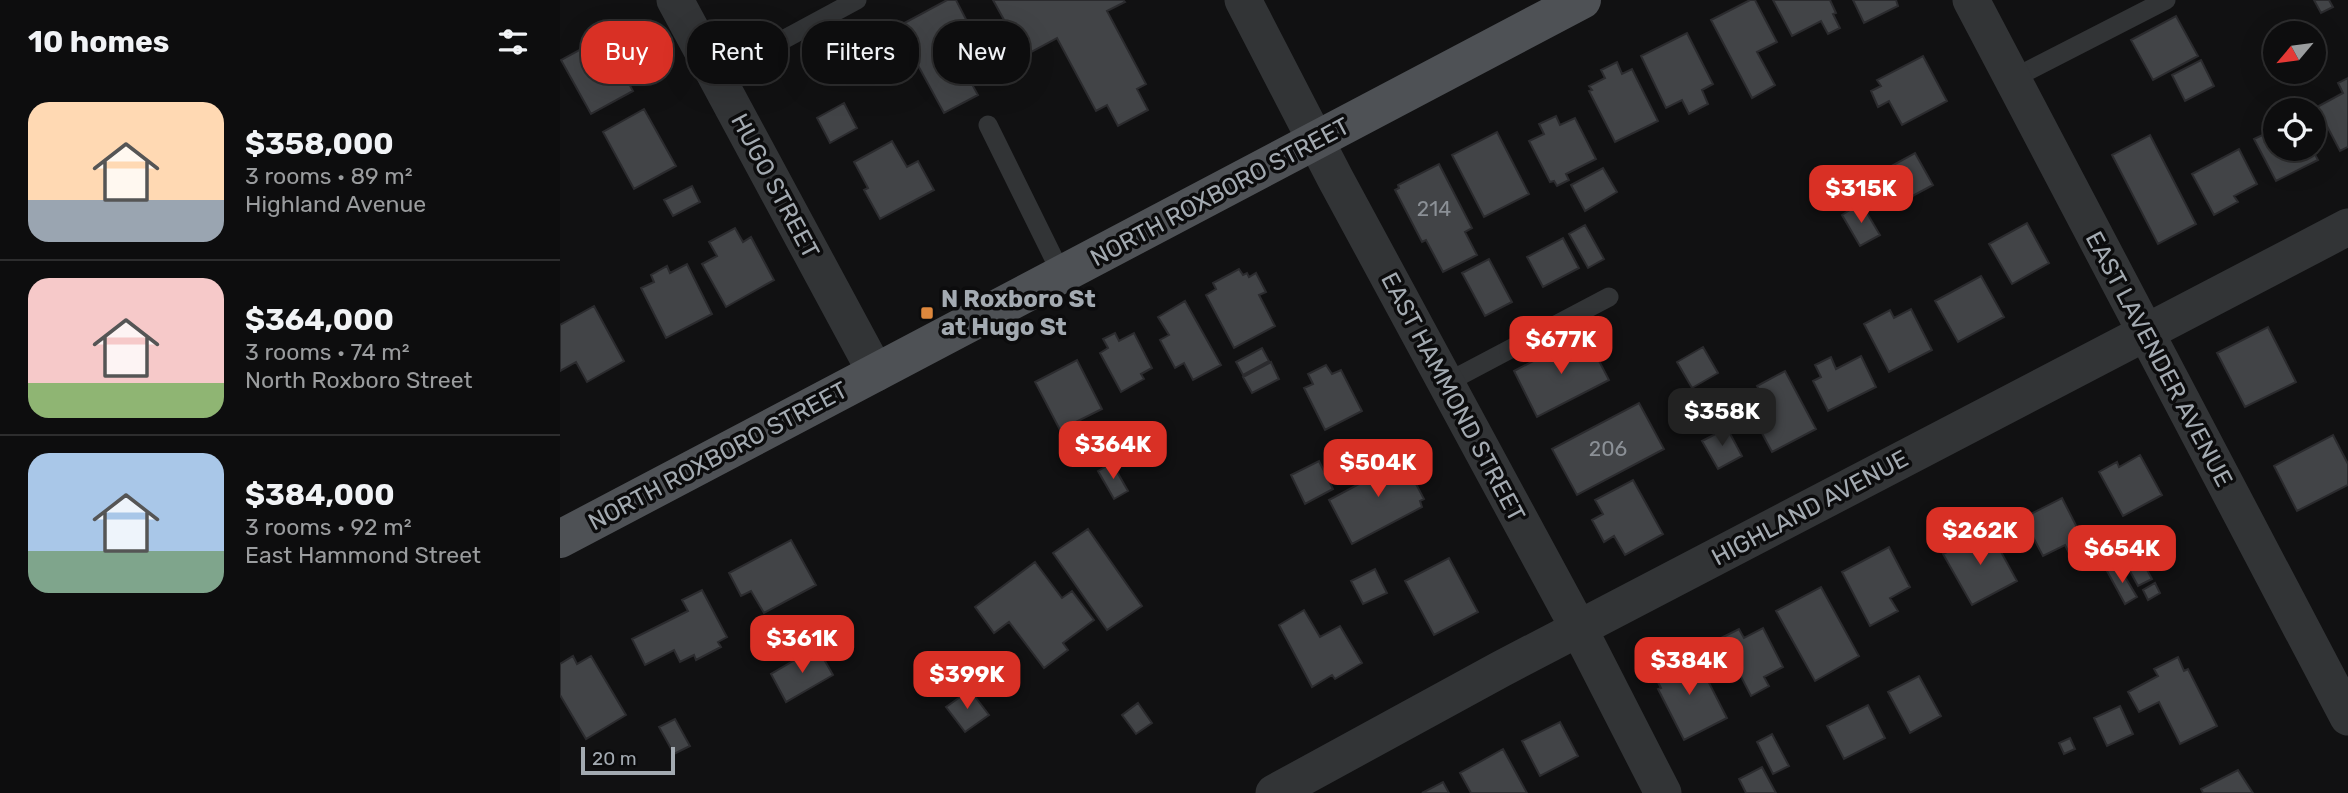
<!DOCTYPE html>
<html lang="en">
<head>
<meta charset="utf-8">
<style>
  :root { --surface:#0d0d0e; --page:#161617; --text:#f1f3f6; --muted:#9a9c9e; --line:#2d2d2e; --accent:#d93025 }
  body { margin:0; font-family:Rubik,sans-serif; background:var(--page); color:var(--text); height:100vh; display:flex; flex-direction:column; font-size:26px; white-space:nowrap }
  * { box-sizing:border-box; margin:0 }
  p { font-size:23px; color:var(--muted) }
  .icon { flex:none; width:38px; height:38px; fill:none; stroke:currentColor; stroke-width:2; stroke-linecap:round; stroke-linejoin:round }
  .map { position:relative; flex:1; overflow:hidden }
  .side { display:flex; flex-direction:column; background:var(--surface); width:560px }
  .side>* { flex:none }
  .hud { position:absolute; left:21px; top:21px; width:665px; height:63px; display:flex; gap:14px }
  .needle { width:46px; rotate:241deg }
  .buttons { position:absolute; left:1703px; top:21px; display:grid; gap:14px }
  .buttons a { display:grid; place-items:center; width:63px; height:63px; border-radius:50%; background:var(--surface); box-shadow:0 7px 28px #0002,0 0 0 2px var(--line); font-size:35px }
  .scale { position:absolute; left:21px; bottom:18px; width:94px; box-sizing:border-box; padding-left:7px; border:4px solid #a3aab1; border-top:0; font-size:19px; line-height:24px; white-space:nowrap; color:#a3aab1; -webkit-text-stroke:5px #0c0c0d; paint-order:stroke }
  .price { position:absolute; translate:-50% -60px; padding:0 16px; border-radius:14px; background:var(--accent); color:#fff; font-size:23px; line-height:46px; filter:drop-shadow(0 2px 4px #0008) }
  .price::after { content:''; position:absolute; left:50%; top:42px; width:21px; height:16px; margin-left:-10px; background:inherit; clip-path:polygon(0 0,100% 0,50% 100%) }
  .price.current { background:#222; color:#fff }
  ul { padding:0; list-style:none }
  li { display:flex; align-items:center; gap:21px; height:175px; padding:0 28px }
  li+li { border-top:2px solid var(--line) }
  li span { display:grid; place-items:center; flex:none; width:196px; height:140px; border-radius:21px; color:#555 }
  li>.icon { margin-inline-start:auto }
  span .icon { width:84px; height:84px; fill:#fffc; stroke-width:1 }
  li b { font-size:30px }
  h2 { display:flex; justify-content:space-between; align-items:center; height:84px; padding:0 28px; font-size:30px }
  .chip { padding:0 24px; border-radius:28px; background:var(--surface); box-shadow:0 7px 28px #0002,0 0 0 2px var(--line); font-size:24px; line-height:63px }
  .chip.current { background:var(--accent); color:#fff }
  main { display:flex; flex:1; min-height:0 }
  .map>svg:first-child { display:block }
  .building { fill:#424447; stroke:#2b2b2e; stroke-width:2 }
  .lines { fill:none; stroke-linecap:round; stroke-linejoin:round }
  .lane { stroke:#323436; stroke-width:19 }
  .street { stroke:#323436; stroke-width:37 }
  .primary { stroke:#4e5155; stroke-width:38 }
  .poi-dot { fill:#de883d; stroke:#0c0c0d; stroke-width:2.5 }
  .labels { text-anchor:middle; stroke-width:7; stroke-linejoin:round; paint-order:stroke }
  .number-label { font-size:21px; fill:#8b9096 }
  .street-label { font-size:24px; fill:#a3aab1; stroke:#0c0c0d }
  .poi-label { font-size:24px; font-weight:bold; fill:#a3aab1; stroke:#0c0c0d; text-anchor:start }
</style>
</head>
<body>
<main>
<section class="side">
<h2>10 homes<svg class="icon" aria-label="filters" viewBox="0 0 24 24"><path d="M4 7h16M4 17h16"/><circle cx="9" cy="7" r="2"/><circle cx="15" cy="17" r="2"/></svg></h2>
<ul>
<li><span style="background:linear-gradient(#ffd9b3 70%,#9aa5b1 0)"><svg class="icon" aria-label="home" viewBox="0 0 24 24"><path d="M3 11l9-7 9 7M6 9v11h12V9"/></svg></span><div><b>$358,000</b><p>3 rooms · 89 m²</p><p>Highland Avenue</p></div></li>
<li><span style="background:linear-gradient(#f6c9c9 75%,#8fb573 0)"><svg class="icon" aria-label="home" viewBox="0 0 24 24"><path d="M3 11l9-7 9 7M6 9v11h12V9"/></svg></span><div><b>$364,000</b><p>3 rooms · 74 m²</p><p>North Roxboro Street</p></div></li>
<li><span style="background:linear-gradient(#a9c7e8 70%,#7fa58c 0)"><svg class="icon" aria-label="home" viewBox="0 0 24 24"><path d="M3 11l9-7 9 7M6 9v11h12V9"/></svg></span><div><b>$384,000</b><p>3 rooms · 92 m²</p><p>East Hammond Street</p></div></li>
</ul>
</section>
<div class="map">
<svg width="1788" height="793" viewBox="0 0 1788 793">
  <rect width="100%" height="100%" fill="#111112"/>
  <path class="building" d="M387,0H396L411,29L388,41L418,95L384,113L337,27Z
    M433,0H563L565,2L547,11L586,84L577,89L588,110L558,126L547,105L536,111L497,38L464,56Z
    M1190,0H1195L1217,42L1197,52L1215,85L1192,98L1151,20Z
    M1213,0H1270L1276,13L1273,14L1280,28L1268,34L1261,21L1232,36Z
    M1293,0H1336L1338,6L1304,23Z
    M1754,0H1769L1773,7L1761,13Z
    M1616,16L1638,56L1593,80L1571,40Z
    M1127,33L1153,84L1142,90L1148,104L1129,114L1122,100L1106,108L1081,56Z
    M43,37L73,91L31,114L1,60Z
    M1363,56L1387,101L1342,125L1329,101L1318,107L1311,91L1321,86L1317,80Z
    M1641,60L1654,86L1625,101L1612,75Z
    M1057,62L1062,74L1072,69L1098,121L1055,142L1029,91L1032,90L1029,86L1045,78L1041,70Z
    M1788,78V147L1780,151L1757,107L1783,93L1778,83Z
    M284,103L297,128L270,143L257,118Z
    M84,109L116,166L74,189L43,132Z
    M996,116L1000,125L1015,118L1036,159L1006,174L1009,180L997,186L994,181L990,182L969,141L984,134L979,124Z
    M1715,129V149H1752L1758,160L1716,181L1694,139Z
    M937,132L969,194L924,217L892,155Z
    M1590,135L1636,224L1598,244L1552,155Z
    M332,141L347,167L358,161L374,190L320,219L304,190L308,188L294,162Z
    M1679,149L1697,184L1674,196L1678,202L1654,215L1632,174Z
    M1355,153L1373,185L1334,206L1317,174Z
    M879,164L912,228L905,232L917,255L883,272L866,240L862,242L835,190L839,188L838,185Z
    M1043,168L1057,192L1025,211L1011,185Z
    M132,186L140,202L113,216L104,200Z
    M1301,203L1320,235L1300,246L1282,215Z
    M1467,223L1489,263L1452,284L1429,244Z
    M1025,225L1044,259L1028,268L1009,234Z
    M175,228L183,242L191,237L214,280L166,307L142,264L157,256L149,242Z
    M1003,238L1019,268L983,287L967,257Z
    M929,259L952,302L925,316L902,273Z
    M127,264L152,314L106,338L81,288L94,282L91,275L107,266L110,273Z
    M679,269L683,275L687,273L689,277L696,273L706,292L699,295L715,326L674,348L646,295L656,289L653,283Z
    M1421,276L1444,317L1398,342L1375,301Z
    M625,301L661,365L633,380L624,363L615,368L600,340L609,335L598,317Z
    M34,306L64,361L27,382L16,362L0,371V325Z
    M1351,309L1372,350L1329,372L1304,324L1330,310L1334,318Z
    M1708,327L1736,382L1685,407L1657,353Z
    M555,333L559,341L574,333L592,368L581,374L584,379L561,392L540,353L548,348L543,339Z
    M1025,334L1049,380L977,417L954,371Z
    M1143,347L1158,373L1132,388L1117,362Z
    M702,348L709,361L683,375L676,362Z
    M1301,356L1316,387L1268,411L1253,381L1261,377L1255,365L1271,357L1276,369Z
    M517,360L542,409L500,430L475,382Z
    M711,362L719,379L692,393L683,377Z
    M766,365L772,374L781,370L802,411L765,430L744,388L753,384L748,374Z
    M1225,371L1256,429L1212,452L1189,409L1205,401L1197,386Z
    M1079,403L1104,449L1017,495L992,449Z
    M1167,428L1182,456L1158,469L1142,441Z
    M1773,435L1788,464V485L1737,511L1714,466Z
    M838,450L864,499L860,501L862,507L792,544L769,500L814,476L809,465Z
    M1580,455L1602,495L1563,516L1539,472L1557,462L1559,467Z
    M759,461L773,489L745,504L731,475Z
    M552,463L568,491L554,499L538,471Z
    M1073,480L1103,534L1065,555L1054,536L1044,542L1032,520L1043,514L1035,500Z
    M1502,498L1528,549L1511,557L1505,545L1483,556L1463,518Z
    M528,529L582,606L547,630L493,553Z
    M1429,530L1457,581L1412,605L1383,554Z
    M231,540L256,585L204,613L191,591L181,596L169,573Z
    M1329,547L1350,587L1330,598L1338,611L1310,626L1282,572Z
    M1579,555L1592,579L1578,586L1565,562Z
    M889,558L918,612L874,635L845,581Z
    M475,562L502,598L512,591L534,620L503,643L508,650L484,668L449,622L434,633L415,607Z
    M1558,565L1577,597L1565,604L1547,571Z
    M815,569L827,593L803,604L791,581Z
    M1595,583L1600,593L1588,600L1583,590Z
    M1261,587L1299,656L1255,681L1216,611Z
    M142,590L167,637L158,642L161,647L136,660L134,655L120,662L114,650L85,665L72,639L128,611L122,600Z
    M744,610L760,637L780,626L802,663L775,679L772,675L752,687L719,625Z
    M1203,628L1223,667L1204,677L1209,686L1191,696L1161,638L1179,629L1184,638Z
    M257,647L273,675L226,702L211,674Z
    M1131,653L1139,668L1141,667L1167,718L1124,740L1098,689L1101,688L1093,673Z
    M13,656L17,664L31,656L66,715L26,739L0,695V664Z
    M1618,657L1624,671L1628,669L1657,726L1620,744L1599,702L1579,712L1568,692L1598,676L1594,669Z
    M1359,676L1381,716L1350,733L1328,692Z
    M410,690L429,715L405,732L386,707Z
    M578,703L592,723L576,734L562,715Z
    M1308,705L1325,738L1284,759L1267,726Z
    M1560,706L1573,734L1547,746L1534,718Z
    M115,719L130,746L114,754L99,727Z
    M1000,722L1018,756L980,776L962,741Z
    M1212,734L1229,766L1213,774L1197,742Z
    M1510,738L1515,749L1504,754L1499,743Z
    M943,749L967,793H911L900,773Z
    M1202,767L1216,793H1186L1179,779Z
    M1678,770L1693,793H1643L1641,789Z
    M883,782L889,793H862Z"/>
  <g class="lines">
    <path class="lane" d="M156,76L297,0
      M1452,79L1606,0
      M428,125L502,275
      M886,383L1049,297"/>
    <path class="street" d="M115,0L316,373
      M683,0L775,178L1019,629L1103,793
      M1411,0L1788,717
      M714,793L941,669L1788,227"/>
    <path class="primary" d="M0,539L1022,0"/>
  </g>
  <rect class="poi-dot" x="360" y="306" width="14" height="14" rx="3.5"/>
  <g class="labels">
    <g class="number-label">
      <text x="874" y="216">214</text>
      <text x="1048" y="456">206</text>
    </g>
    <g class="street-label">
      <text transform="translate(215 186) rotate(62)" y="8">HUGO STREET</text>
      <text transform="translate(660 192) rotate(-28)" y="8">NORTH ROXBORO STREET</text>
      <text transform="translate(1599 359) rotate(62)" y="8">EAST LAVENDER AVENUE</text>
      <text transform="translate(893 397) rotate(62)" y="8">EAST HAMMOND STREET</text>
      <text transform="translate(158 456) rotate(-28)" y="8">NORTH ROXBORO STREET</text>
      <text transform="translate(1250 508) rotate(-28)" y="8">HIGHLAND AVENUE</text>
    </g>
    <g class="poi-label">
      <text x="381" y="307">N Roxboro St<tspan x="381" dy="28">at Hugo St</tspan></text>
    </g>
  </g>
</svg>
<div class="buttons">
<a><svg class="needle" viewBox="-14 -14 28 28"><path d="M0-13l5 13h-10z" fill="#e53935"/><path d="M0 13l5-13h-10z" fill="#9a9c9e"/></svg></a>
<a><svg class="icon" aria-label="locate" viewBox="0 0 24 24"><circle cx="12" cy="12" r="6"/><path d="M12 2v4M12 18v4M2 12h4M18 12h4"/></svg></a>
</div>
<div class="scale">20 m</div>
<b class="price" style="left:1301px;top:225px">$315K</b>
<b class="price" style="left:1001px;top:376px">$677K</b>
<b class="price current" style="left:1162px;top:448px">$358K</b>
<b class="price" style="left:553px;top:481px">$364K</b>
<b class="price" style="left:818px;top:499px">$504K</b>
<b class="price" style="left:1420px;top:567px">$262K</b>
<b class="price" style="left:1562px;top:585px">$654K</b>
<b class="price" style="left:242px;top:675px">$361K</b>
<b class="price" style="left:1129px;top:697px">$384K</b>
<b class="price" style="left:407px;top:711px">$399K</b>
<div class="hud">
<a class="chip current">Buy</a>
<a class="chip">Rent</a>
<a class="chip">Filters</a>
<a class="chip">New</a>
</div>
</div>
</main>
</body>
</html>
